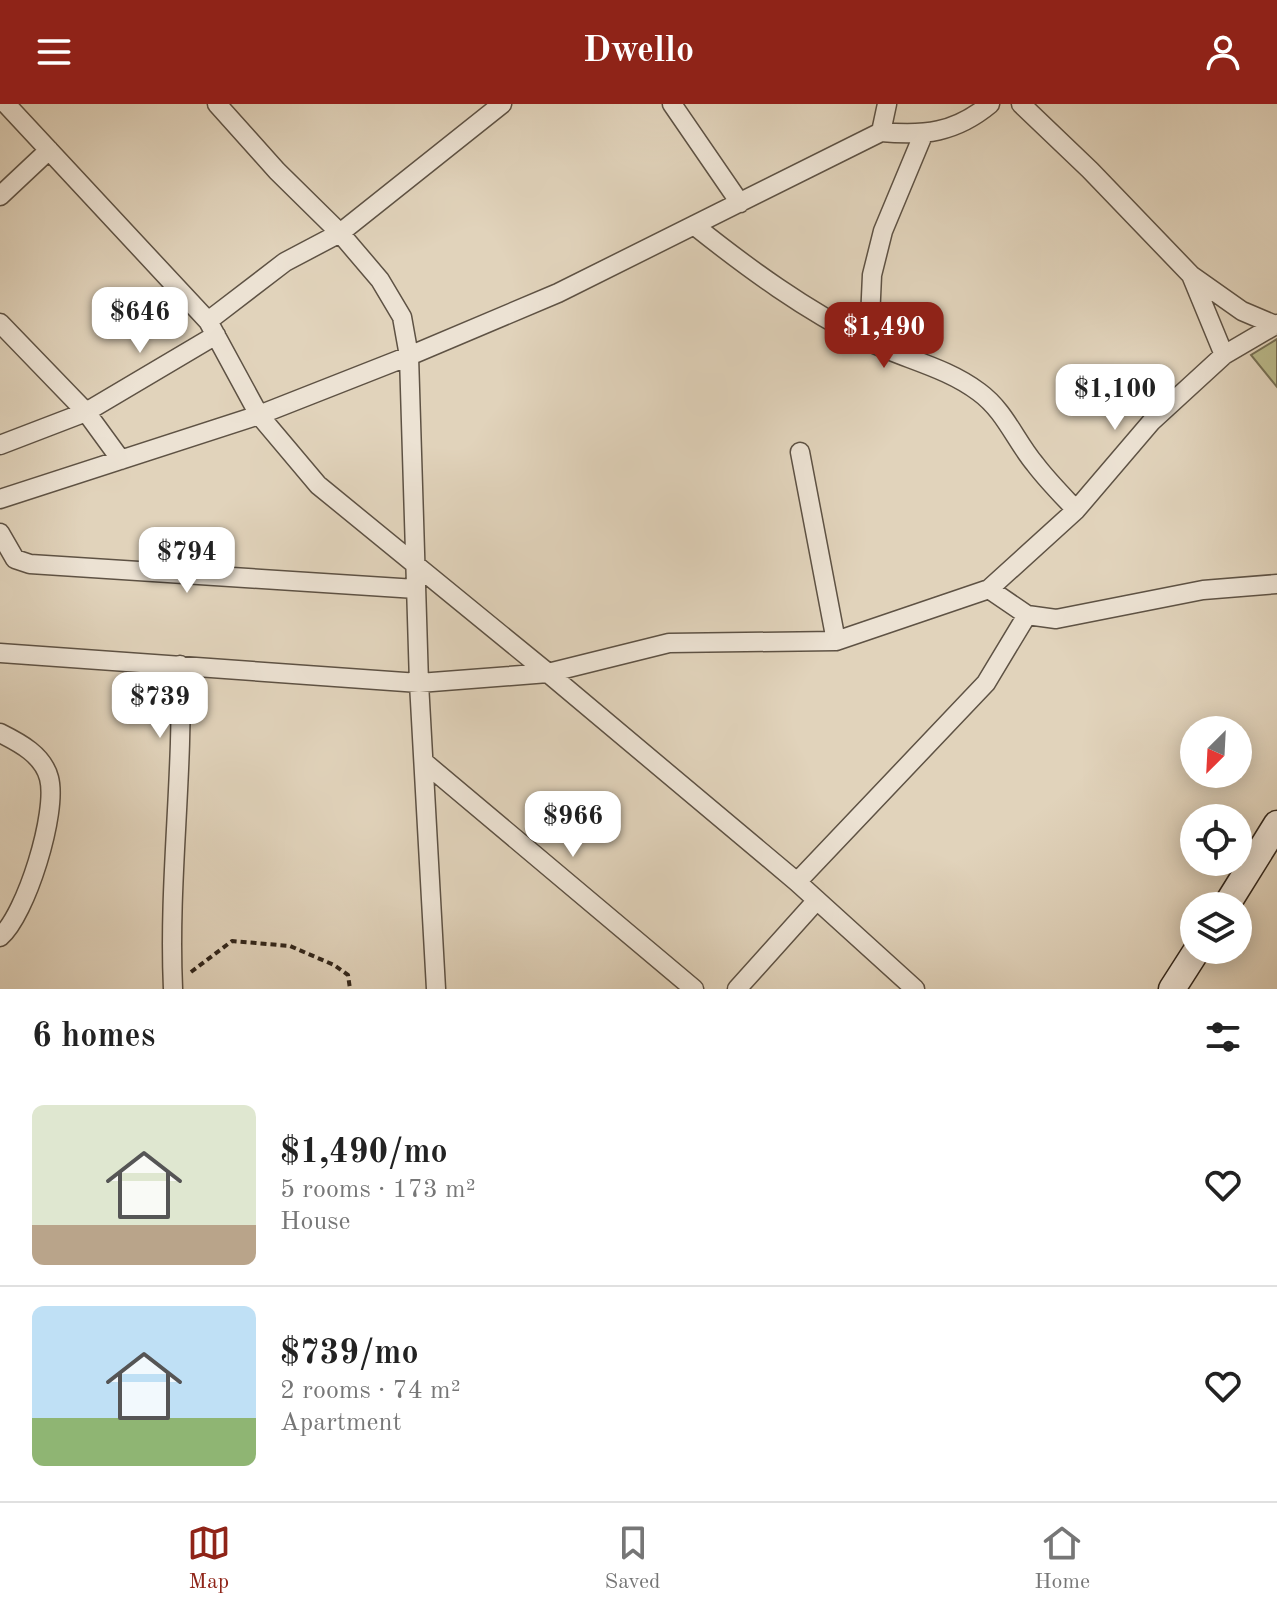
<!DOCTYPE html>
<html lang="en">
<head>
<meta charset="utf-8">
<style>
  :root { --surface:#fff; --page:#f2f2f2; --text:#222; --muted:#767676; --line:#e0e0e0; --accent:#8f2418 }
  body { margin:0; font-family:"Old Standard TT",serif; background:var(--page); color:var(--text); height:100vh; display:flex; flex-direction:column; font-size:30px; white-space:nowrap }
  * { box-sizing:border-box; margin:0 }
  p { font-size:26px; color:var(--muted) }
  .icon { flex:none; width:44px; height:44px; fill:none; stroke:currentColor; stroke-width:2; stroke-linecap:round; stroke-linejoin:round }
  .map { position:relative; height:885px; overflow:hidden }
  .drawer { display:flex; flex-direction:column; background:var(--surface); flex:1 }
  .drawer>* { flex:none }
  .needle { width:52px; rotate:204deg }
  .buttons { position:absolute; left:1180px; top:612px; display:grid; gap:16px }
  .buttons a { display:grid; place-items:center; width:72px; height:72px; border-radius:50%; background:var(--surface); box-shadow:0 4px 20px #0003; font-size:40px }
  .price { position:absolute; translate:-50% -68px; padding:0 18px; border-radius:16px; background:#fff; color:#222; font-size:26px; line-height:52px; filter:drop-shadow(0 2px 4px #0008) }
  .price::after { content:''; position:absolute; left:50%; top:48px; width:24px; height:18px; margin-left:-12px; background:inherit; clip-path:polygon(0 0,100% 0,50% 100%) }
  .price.current { background:var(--accent); color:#fff }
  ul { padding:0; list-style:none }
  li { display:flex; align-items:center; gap:24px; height:200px; padding:0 32px }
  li+li { border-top:2px solid var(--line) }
  li span { display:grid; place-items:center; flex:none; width:224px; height:160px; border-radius:12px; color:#555 }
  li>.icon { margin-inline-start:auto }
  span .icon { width:96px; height:96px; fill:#fffc; stroke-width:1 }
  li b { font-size:34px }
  h2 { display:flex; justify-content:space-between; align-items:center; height:96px; padding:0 32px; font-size:34px }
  header { display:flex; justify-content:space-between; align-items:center; height:104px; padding:0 32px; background:var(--accent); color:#fff; font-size:36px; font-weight:800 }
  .tab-bar { display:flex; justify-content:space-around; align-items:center; height:112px; border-top:2px solid var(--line); background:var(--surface); font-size:22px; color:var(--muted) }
  .tab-bar a { display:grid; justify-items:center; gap:4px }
  .tab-bar .current { color:var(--accent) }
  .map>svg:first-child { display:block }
  .green { fill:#baba8b; stroke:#767054; stroke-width:2 }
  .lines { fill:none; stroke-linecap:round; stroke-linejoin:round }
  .street-casing { stroke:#5e5244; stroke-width:21 }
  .secondary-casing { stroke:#33271c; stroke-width:29 }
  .path { stroke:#33271c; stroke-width:4; stroke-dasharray:6 4; stroke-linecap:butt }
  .street { stroke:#ece2d3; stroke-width:18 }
  .secondary { stroke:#ece2d3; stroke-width:26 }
</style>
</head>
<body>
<header><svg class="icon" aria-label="menu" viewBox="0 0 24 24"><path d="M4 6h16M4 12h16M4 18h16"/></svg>Dwello<svg class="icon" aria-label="person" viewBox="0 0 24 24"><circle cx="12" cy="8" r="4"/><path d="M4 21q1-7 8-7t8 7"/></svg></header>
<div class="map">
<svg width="1277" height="885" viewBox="0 0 1277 885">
  <rect width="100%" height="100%" fill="#e1d3bb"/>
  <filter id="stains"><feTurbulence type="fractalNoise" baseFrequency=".0025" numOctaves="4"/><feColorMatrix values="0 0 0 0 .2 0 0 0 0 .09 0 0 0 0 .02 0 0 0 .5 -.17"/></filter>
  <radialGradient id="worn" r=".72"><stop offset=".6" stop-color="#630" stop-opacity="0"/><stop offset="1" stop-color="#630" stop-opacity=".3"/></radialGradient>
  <path class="green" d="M1277,235V283L1251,251Z"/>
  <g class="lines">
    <g class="street-casing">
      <path id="street" d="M6,0L208,217L259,311L318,381L548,569L797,778L915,885
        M217,0L277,67L340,129L380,176L402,213L409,252L419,579L436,885
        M672,0L740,99
        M1021,0L1090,66L1191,171L1224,251
        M881,28C924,32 955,29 990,0
        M0,92L49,46
        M695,122C749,165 805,206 868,237C904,255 946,263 979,288C1005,307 1015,336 1035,360C1047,376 1062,391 1076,406
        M1191,171L1242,207L1275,221
        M208,217L285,158L340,129L502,0
        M0,219L86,308L121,356
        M869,237L872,171L883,127L923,31
        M0,341L86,308L216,231
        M800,348L836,537
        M0,395L259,311L409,252L558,189L881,28L887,0
        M0,429L15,455L30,460L416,485
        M989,485L1027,511L1056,515L1203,486L1277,480
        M0,549L419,579L548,569L669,539L836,537L989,485L1076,406L1152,317L1224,251L1277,220
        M0,629C20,639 43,651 49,674C58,708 26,811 0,833
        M424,658L694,885
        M797,778L986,579L1027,511
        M173,885C168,777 184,669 180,561
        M737,885L817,796"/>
    </g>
    <g class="secondary-casing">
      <path id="secondary" d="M1226,802L1277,720
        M1172,885L1197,846"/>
    </g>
    <path class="path" d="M191,868L232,837L290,842L334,861L348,871L350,885"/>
    <use href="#street" class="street"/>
    <use href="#secondary" class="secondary"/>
  </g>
  <rect width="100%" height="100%" filter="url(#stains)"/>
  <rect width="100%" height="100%" fill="url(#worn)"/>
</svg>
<div class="buttons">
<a><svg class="needle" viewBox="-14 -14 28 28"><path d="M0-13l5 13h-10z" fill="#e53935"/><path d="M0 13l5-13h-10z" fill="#767676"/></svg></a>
<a><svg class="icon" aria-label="locate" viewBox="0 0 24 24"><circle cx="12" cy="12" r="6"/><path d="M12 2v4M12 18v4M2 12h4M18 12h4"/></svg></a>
<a><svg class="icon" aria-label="layers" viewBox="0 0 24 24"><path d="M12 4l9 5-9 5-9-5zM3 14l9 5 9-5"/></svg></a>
</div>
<b class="price" style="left:140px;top:251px">$646</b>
<b class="price current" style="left:884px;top:266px">$1,490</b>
<b class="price" style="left:1115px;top:328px">$1,100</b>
<b class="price" style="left:187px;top:491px">$794</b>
<b class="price" style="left:160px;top:636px">$739</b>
<b class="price" style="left:573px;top:755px">$966</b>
</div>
<section class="drawer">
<h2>6 homes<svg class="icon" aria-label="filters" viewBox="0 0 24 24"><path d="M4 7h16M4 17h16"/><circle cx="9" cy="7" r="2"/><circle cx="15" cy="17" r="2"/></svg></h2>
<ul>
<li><span style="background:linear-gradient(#dfe7d0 75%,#b9a48a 0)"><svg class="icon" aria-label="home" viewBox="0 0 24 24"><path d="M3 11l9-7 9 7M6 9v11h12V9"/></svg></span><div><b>$1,490/mo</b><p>5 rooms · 173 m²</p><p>House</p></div><svg class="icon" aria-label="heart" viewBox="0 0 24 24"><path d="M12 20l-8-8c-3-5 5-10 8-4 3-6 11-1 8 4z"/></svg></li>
<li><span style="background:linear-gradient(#bfe0f5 70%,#8fb573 0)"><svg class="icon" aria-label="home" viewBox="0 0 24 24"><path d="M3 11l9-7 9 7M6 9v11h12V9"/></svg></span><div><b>$739/mo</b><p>2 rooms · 74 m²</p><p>Apartment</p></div><svg class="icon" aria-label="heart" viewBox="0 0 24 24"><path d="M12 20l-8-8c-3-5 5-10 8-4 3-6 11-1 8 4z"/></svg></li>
</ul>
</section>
<nav class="tab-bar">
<a class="current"><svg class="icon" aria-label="map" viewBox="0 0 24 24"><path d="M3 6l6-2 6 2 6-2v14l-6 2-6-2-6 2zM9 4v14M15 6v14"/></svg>Map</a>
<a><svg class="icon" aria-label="saved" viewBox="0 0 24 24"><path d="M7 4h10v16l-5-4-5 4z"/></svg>Saved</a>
<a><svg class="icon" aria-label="home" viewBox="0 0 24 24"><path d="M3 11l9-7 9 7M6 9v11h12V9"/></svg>Home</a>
</nav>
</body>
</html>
